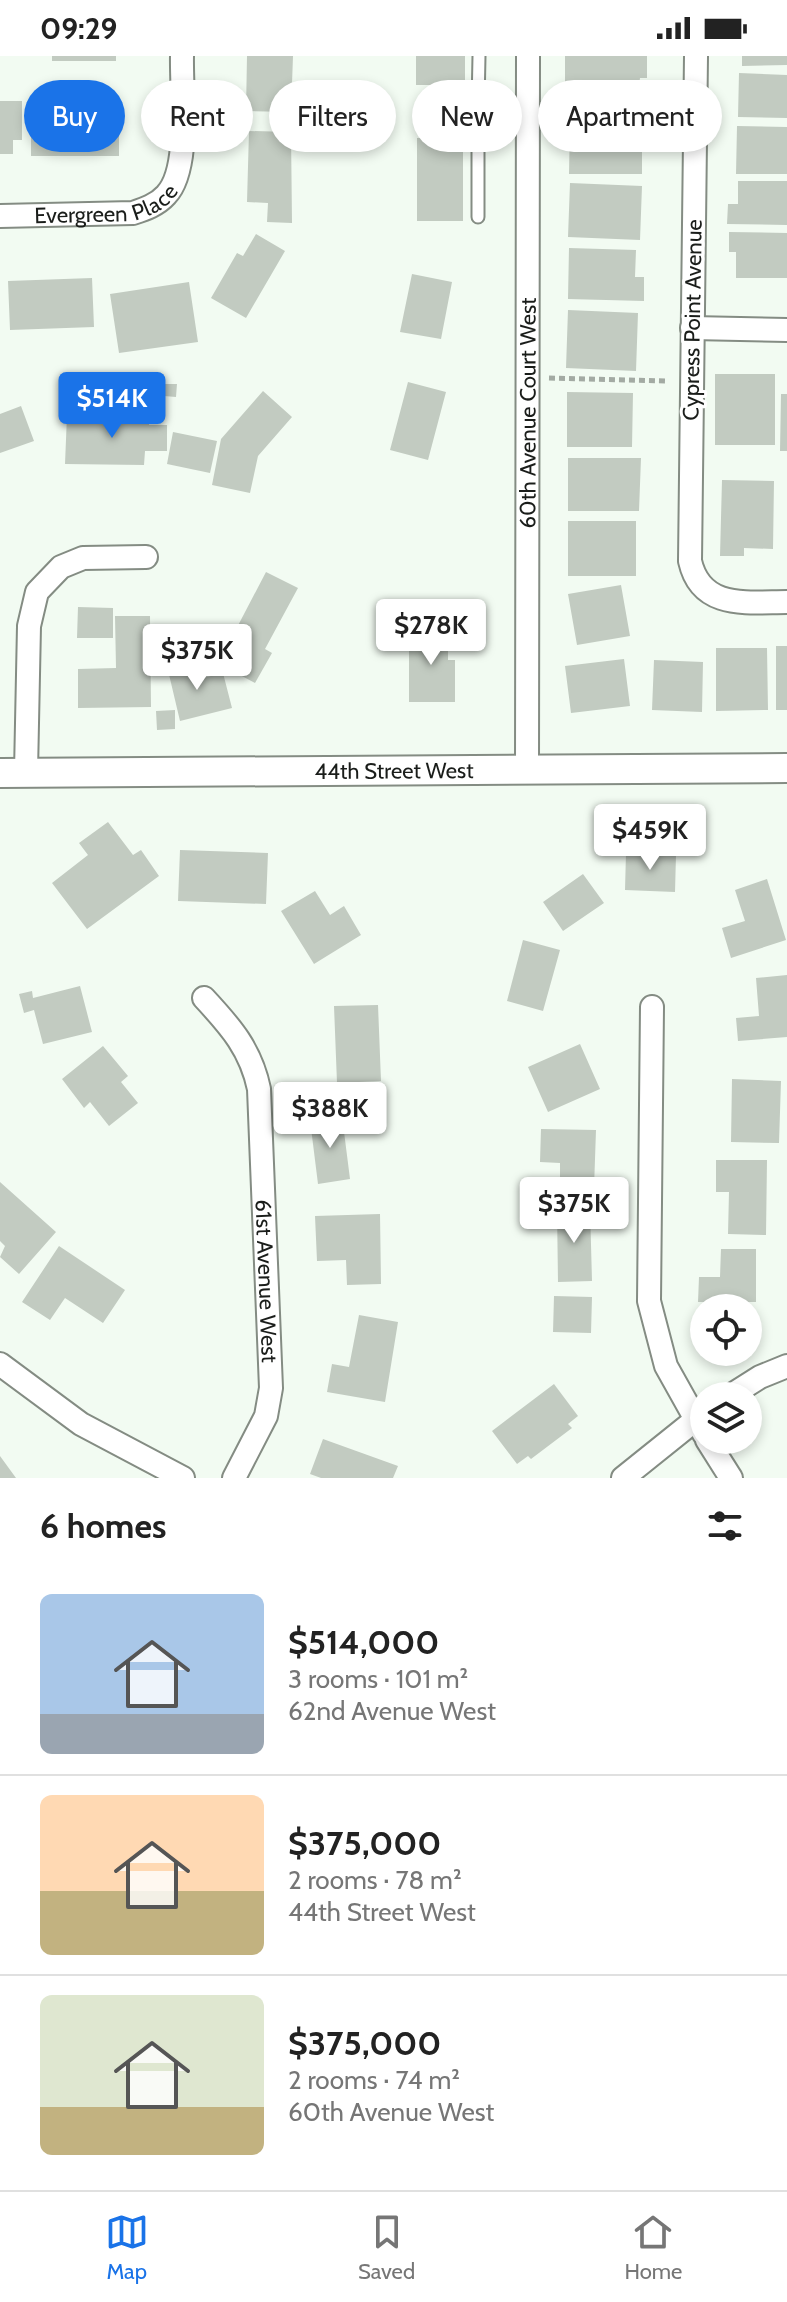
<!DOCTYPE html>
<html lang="en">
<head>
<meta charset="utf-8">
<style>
  :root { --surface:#fff; --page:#f2f2f2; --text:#222; --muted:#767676; --line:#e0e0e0; --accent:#1a73e8 }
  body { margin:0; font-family:Cabin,sans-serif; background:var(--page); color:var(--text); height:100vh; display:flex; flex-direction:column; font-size:30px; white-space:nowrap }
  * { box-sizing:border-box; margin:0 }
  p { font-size:26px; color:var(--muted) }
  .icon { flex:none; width:44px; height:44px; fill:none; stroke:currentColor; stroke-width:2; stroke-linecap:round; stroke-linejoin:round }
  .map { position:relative; height:1422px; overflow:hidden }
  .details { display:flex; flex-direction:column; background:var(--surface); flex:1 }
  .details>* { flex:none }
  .guide { position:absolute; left:24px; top:24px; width:740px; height:72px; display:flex; gap:16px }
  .tools { position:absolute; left:690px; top:1238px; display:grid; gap:16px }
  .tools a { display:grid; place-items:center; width:72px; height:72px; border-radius:50%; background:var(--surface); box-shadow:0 4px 12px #0003; font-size:40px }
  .price { position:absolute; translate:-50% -68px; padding:0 18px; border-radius:8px; background:#fff; color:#222; font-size:26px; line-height:52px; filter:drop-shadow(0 2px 4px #0008) }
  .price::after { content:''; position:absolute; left:50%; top:48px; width:24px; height:18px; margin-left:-12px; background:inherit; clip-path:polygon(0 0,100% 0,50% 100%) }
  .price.current { background:var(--accent); color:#fff }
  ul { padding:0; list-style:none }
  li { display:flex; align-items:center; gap:24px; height:200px; padding:0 40px }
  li+li { border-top:2px solid var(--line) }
  li span { display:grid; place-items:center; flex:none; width:224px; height:160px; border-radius:12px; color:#555 }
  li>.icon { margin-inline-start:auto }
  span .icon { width:96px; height:96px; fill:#fffc; stroke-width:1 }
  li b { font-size:34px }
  h2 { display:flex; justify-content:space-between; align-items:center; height:96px; padding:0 40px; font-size:34px }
  .tag { padding:0 28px; border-radius:36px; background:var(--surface); box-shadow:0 4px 12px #0003; font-size:28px; line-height:72px }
  .tag.current { background:var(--accent); color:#fff }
  .status { display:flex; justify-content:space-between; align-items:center; height:56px; padding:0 40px; background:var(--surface); direction:ltr }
  .status svg { height:22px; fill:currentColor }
  .tab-bar { display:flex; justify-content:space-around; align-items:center; height:112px; border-top:2px solid var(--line); background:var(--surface); font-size:22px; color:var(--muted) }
  .tab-bar a { display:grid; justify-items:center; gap:4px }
  .tab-bar .current { color:var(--accent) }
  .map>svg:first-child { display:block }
  .building { fill:#c2cbc1 }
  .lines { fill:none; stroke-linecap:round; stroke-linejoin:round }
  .service-casing { stroke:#848c83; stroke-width:15 }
  .minor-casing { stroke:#848c83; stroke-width:26 }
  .tertiary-casing { stroke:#848c83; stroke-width:32 }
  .path { stroke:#a3aaa3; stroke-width:5; stroke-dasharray:6 4; stroke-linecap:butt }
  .service { stroke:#fff; stroke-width:11 }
  .minor { stroke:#fff; stroke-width:22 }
  .tertiary { stroke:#fff; stroke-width:28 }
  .labels { text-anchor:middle; stroke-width:6; stroke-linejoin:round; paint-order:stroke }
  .street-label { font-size:22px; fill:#1a1d1a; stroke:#fff }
</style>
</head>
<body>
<div class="status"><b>09:29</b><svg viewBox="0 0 49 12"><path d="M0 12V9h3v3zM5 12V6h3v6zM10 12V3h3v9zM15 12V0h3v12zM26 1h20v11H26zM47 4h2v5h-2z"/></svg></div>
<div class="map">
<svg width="787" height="1422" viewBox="0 0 787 1422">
  <rect width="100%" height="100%" fill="#f2fbf2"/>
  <path class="building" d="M52,0H116V5H52Z
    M247,0H293L291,56L246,55Z
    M416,0H465V29H416Z
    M565,0H647V22H640L635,56H606V42H565Z
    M742,0H787V9L742,10Z
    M739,17L787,19V62L738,61Z
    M0,45H22V84H13V98H0Z
    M31,49H119V100H31Z
    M570,63H642V118H569Z
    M737,70L787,71V118H736Z
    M249,75L291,76L292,167L267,166L268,147L247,146Z
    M417,82H463V165H417Z
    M738,125H787V169L727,168L728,148H738Z
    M570,127L642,130L640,184L568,181Z
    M729,176L787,177V222H736V196H729Z
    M256,178L285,195L246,262L211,242L237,197L243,200Z
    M569,192L636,194L635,221H644V245L568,243Z
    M412,218L452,226L441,283L400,276Z
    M92,222L94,271L10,274L8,225Z
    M189,226L198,286L119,297L110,238Z
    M568,254L638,257L636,315L566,312Z
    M715,318H775V389H715Z
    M408,326L446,336L428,404L390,394Z
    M165,328H177L176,341L164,340Z
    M263,335L292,361L258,400L250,437L212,429L221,383Z
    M567,336L633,337L632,391H567Z
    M781,338H787V395H780Z
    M21,350L34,385L0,397V358Z
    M67,359L149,361V369H167V395H145L144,409L65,408Z
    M173,376L217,385L210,417L167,408Z
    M568,402H641L639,455H568Z
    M722,424L774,425L773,493L744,492V500H720Z
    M568,465H636V520H568Z
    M266,516L298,532L265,593L272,597L255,627L225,611L239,584L232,581Z
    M621,529L630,580L577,589L568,538Z
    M78,551L113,552V582H77Z
    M115,560H150L151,651L78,652V613L116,612Z
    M409,574H448V604H455V646H409Z
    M776,590H787V654H776Z
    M716,592H767L768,654L716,655Z
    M624,603L630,650L571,657L565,610Z
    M194,604L199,623L223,617L232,652L180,665L167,610Z
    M654,604L703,606L702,656L652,654Z
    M175,654V673L157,674L156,655Z
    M108,766L133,799L141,794L159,820L87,873L52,827L88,799L79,787Z
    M180,794L268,797L266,848L178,845Z
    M626,797L676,799L675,836L625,834Z
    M583,818L604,847L563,875L543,846Z
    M767,823L786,884L731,902L722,872L745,865L735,834Z
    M315,835L330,859L344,850L361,879L314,908L281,855Z
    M523,884L560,894L543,955L507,945Z
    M787,919V981L738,985L736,962L759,960L756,922Z
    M80,930L92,976L43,988L34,954L24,957L19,938L32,935L33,942Z
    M378,949L381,1025L337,1027L334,950Z
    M580,988L600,1033L548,1056L528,1011Z
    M103,990L128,1020L121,1026L138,1047L109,1070L90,1046L84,1052L62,1023Z
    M732,1023L781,1025L779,1087L731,1086Z
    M342,1060L350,1123L318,1128L310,1064Z
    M541,1073L596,1074L594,1132L560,1131V1107L540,1106Z
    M716,1104H767L766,1179L728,1178L729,1136H716Z
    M0,1126L56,1176L19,1218L0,1201L5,1190L0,1185Z
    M590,1152L592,1225L558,1226L557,1153Z
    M380,1158L381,1228L347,1229L346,1204L317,1205L315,1160Z
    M59,1190L125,1234L103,1267L65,1242L50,1264L22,1246Z
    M721,1193H756V1246H698L699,1221H720Z
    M554,1240L592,1241L591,1277L553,1276Z
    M359,1259L398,1266L385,1346L327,1336L332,1308L349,1311Z
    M554,1328L578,1360L568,1368L572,1372L531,1403L528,1400L517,1408L492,1375Z
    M323,1383L398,1410L393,1422H321L310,1418Z
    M0,1400L16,1422H0Z"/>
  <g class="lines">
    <g class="service-casing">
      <path id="service" d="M479,0L478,50L527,53
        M478,50V161"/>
    </g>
    <g class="minor-casing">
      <g id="minor">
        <path d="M696,0L690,505C701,554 747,546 787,546"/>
        <path id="s1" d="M0,160L133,157C145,153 157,149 166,139C191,113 181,36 182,0"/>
        <path d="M692,272L787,274"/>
        <path id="s2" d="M527,713L528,0"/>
        <path d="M26,716L29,570L37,536L61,511L83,502L146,501"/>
        <path id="s3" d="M204,942C231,971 251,994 259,1033L271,1332L266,1360L234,1422"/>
        <path d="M652,951L649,1245L666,1310L704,1378"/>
        <path d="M0,1308L81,1368L183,1422"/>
        <path d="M730,1340L760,1321L787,1310"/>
        <path d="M707,1384L731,1422"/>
        <path d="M623,1422L704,1357"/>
      </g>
    </g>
    <g class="tertiary-casing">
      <g id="tertiary">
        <path id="s4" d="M0,717L787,712"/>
      </g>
    </g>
    <path class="path" d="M549,322L668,325"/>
    <use href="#service" class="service"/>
    <use href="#minor" class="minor"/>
    <use href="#tertiary" class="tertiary"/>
  </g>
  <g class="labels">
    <g class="street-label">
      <text dy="8" stroke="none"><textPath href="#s1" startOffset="108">Evergreen Place</textPath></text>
      <text transform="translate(692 264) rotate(-89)" y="8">Cypress Point Avenue</text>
      <text dy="8" stroke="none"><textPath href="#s2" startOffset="356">60th Avenue Court West</textPath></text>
      <text dy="8" stroke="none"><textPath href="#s4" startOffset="394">44th Street West</textPath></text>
      <text dy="8" stroke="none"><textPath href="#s3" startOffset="300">61st Avenue West</textPath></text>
    </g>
  </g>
</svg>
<div class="tools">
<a><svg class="icon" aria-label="locate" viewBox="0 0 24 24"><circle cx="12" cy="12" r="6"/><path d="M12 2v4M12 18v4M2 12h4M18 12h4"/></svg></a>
<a><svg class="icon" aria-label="layers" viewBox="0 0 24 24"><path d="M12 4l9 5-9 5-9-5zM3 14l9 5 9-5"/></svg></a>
</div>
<b class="price current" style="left:112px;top:384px">$514K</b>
<b class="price" style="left:431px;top:611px">$278K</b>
<b class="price" style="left:197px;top:636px">$375K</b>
<b class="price" style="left:650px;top:816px">$459K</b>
<b class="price" style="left:330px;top:1094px">$388K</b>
<b class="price" style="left:574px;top:1189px">$375K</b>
<div class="guide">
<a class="tag current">Buy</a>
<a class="tag">Rent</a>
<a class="tag">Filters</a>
<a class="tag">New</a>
<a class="tag">Apartment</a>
</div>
</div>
<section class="details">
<h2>6 homes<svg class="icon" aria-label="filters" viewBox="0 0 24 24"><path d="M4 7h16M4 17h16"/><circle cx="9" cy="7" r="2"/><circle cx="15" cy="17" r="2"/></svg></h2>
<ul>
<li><span style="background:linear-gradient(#a9c7e8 75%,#9aa5b1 0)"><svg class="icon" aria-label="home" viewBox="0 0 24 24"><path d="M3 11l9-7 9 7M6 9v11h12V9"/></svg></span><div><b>$514,000</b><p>3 rooms · 101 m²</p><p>62nd Avenue West</p></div></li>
<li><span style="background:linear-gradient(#ffd9b3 60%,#c2b280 0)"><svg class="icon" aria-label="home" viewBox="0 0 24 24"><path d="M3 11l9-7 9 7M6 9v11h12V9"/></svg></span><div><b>$375,000</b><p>2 rooms · 78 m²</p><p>44th Street West</p></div></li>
<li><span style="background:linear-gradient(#dfe7d0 70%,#c2b280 0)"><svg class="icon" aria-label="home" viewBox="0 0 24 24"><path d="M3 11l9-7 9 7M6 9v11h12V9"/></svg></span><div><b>$375,000</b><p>2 rooms · 74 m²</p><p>60th Avenue West</p></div></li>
</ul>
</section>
<nav class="tab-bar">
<a class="current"><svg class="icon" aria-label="map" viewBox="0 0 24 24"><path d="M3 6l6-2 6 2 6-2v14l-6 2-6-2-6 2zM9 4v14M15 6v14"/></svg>Map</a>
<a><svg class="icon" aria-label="saved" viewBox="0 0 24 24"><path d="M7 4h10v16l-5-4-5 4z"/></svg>Saved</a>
<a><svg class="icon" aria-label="home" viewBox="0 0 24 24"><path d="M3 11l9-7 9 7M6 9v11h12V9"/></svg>Home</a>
</nav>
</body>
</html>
